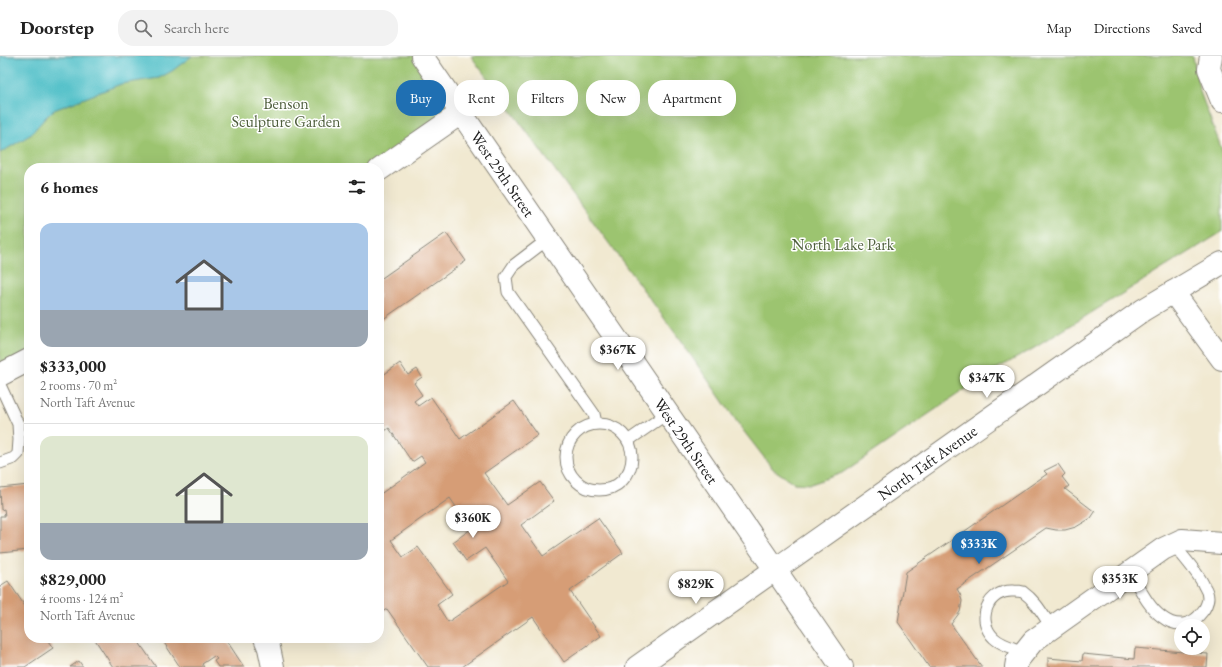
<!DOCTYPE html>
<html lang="en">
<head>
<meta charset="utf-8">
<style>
  :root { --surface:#fff; --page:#f2f2f2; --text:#222; --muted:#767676; --line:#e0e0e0; --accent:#1f6fb2 }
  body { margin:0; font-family:"EB Garamond",serif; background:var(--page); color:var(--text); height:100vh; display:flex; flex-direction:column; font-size:15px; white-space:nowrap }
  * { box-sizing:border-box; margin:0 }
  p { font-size:13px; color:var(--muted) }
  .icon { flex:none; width:22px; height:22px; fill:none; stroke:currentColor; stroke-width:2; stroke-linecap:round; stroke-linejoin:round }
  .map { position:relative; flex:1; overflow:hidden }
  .side { position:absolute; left:24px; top:107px; width:360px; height:480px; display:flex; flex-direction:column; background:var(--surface); border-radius:16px; box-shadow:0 4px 16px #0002 }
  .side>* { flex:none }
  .banner { position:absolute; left:396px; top:24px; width:380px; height:36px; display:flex; gap:8px }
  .tools { position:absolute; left:1174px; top:563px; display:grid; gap:8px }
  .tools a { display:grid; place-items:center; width:36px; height:36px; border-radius:50%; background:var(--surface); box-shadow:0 4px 16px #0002; font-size:20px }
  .price { position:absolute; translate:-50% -34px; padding:0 9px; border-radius:14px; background:#fff; color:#222; font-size:13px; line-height:26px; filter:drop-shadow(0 1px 2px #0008) }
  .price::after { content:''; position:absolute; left:50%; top:24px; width:12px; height:9px; margin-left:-6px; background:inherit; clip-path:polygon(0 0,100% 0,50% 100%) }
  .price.on { background:var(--accent); color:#fff }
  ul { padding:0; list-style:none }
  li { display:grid; align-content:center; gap:8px; height:212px; padding:0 16px }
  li+li { border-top:1px solid var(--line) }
  li span { display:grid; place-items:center; height:124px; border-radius:12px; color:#555 }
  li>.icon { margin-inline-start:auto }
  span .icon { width:72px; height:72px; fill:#fffc; stroke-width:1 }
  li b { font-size:17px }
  h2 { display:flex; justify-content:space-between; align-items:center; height:48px; padding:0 16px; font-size:17px }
  .tag { padding:0 14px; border-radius:16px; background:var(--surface); box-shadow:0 4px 16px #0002; font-size:14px; line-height:36px }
  .tag.on { background:var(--accent); color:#fff }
  header { display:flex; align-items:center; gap:24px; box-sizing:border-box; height:56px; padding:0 20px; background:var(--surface); border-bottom:1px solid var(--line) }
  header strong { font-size:19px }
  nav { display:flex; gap:22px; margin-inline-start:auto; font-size:14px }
  .search { width:280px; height:36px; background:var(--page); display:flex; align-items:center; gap:10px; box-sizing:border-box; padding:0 14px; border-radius:16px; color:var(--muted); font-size:15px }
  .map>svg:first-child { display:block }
  .green { fill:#9cc46f; stroke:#5c7046 }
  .water { fill:#54c1c9; stroke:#386e72 }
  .building { fill:#d69d76; fill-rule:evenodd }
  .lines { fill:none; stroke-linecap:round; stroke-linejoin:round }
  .service-casing { stroke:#868276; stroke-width:13 }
  .minor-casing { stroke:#868276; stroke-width:24 }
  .secondary-casing { stroke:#868276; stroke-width:24 }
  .service { stroke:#fff; stroke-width:11 }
  .minor { stroke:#fff; stroke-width:22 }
  .secondary { stroke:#fff; stroke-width:22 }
  .labels { text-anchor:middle; stroke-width:3; stroke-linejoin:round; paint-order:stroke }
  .park-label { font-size:16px; fill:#4f5f3d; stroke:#fff }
  .street-label { font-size:16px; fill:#1c1c1c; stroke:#fff }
</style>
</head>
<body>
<header>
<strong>Doorstep</strong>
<div class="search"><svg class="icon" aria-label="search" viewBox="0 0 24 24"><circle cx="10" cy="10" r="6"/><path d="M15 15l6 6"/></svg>Search here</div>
<nav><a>Map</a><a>Directions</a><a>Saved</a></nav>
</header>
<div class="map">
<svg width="1222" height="611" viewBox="0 0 1222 611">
  <rect width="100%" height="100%" fill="#fff"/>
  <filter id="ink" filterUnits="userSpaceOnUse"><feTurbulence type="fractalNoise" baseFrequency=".025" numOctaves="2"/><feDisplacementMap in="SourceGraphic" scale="8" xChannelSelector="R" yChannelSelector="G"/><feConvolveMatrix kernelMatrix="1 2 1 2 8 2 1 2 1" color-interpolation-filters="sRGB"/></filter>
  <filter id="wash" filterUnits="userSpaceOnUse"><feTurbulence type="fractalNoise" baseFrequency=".012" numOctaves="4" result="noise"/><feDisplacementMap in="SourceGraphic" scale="16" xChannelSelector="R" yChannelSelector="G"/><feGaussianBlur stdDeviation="0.9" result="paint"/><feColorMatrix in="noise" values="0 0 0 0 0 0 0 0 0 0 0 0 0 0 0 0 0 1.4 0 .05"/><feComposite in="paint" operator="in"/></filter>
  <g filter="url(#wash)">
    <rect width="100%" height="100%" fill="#f1e9d1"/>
    <path class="green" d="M0,0H422L461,57L379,112H29V304L0,319Z
      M471,0H1193L1199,33L1222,94V176L1031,294L989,317L842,417L811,428L794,427L773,413L742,373L678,281Z"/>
    <path class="water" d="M0,0H192L172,15L159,22L121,28L54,54L46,61L30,79L0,97Z"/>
    <g id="blocks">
      <path class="building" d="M446,177L466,205L379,266V224Z
        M400,307L408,319L417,313L422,321L414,327L422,339L414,345L418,350L431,341L460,383L514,345L538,379L484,417L507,449L540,426L554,445L521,469L543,500L598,462L623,497L570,535L601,580L564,606L533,561L462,611H428L387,553L379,558V439L425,406L421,400L412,406L389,372L379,379V322ZM450,442L471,473L453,486L466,505L485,492L508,525L448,566L437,549L452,538L418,491L403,501L391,484Z
        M1058,408L1065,418L1062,421L1069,430L1065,433L1095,456L1091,462L1076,471L1065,474H1056L1046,472L957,533L960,538L962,545L960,556L951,568L982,611H929L898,566L906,516L1047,418L1044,415Z
        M29,429V494L0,497V460H5L4,453L1,454L0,432Z
        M8,525L29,556V582H46L53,592L25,611H0V530Z
        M94,582H136L156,611H113Z
        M167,582H225L244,611H218L214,605L217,603L214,600L202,608L204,611H180L163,585Z
        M1135,592L1208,598L1207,611H1048V602L1082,605L1083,598L1134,603Z
        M79,605L83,611H70Z"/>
    </g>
  </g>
  <g filter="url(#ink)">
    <use href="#blocks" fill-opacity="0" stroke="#868276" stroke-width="1"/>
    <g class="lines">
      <g class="service-casing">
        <path id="service" d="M548,183L514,209L506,221L508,236L594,358L596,367
          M0,329L18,368L19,384L18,398L14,402L0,407
          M566 401a33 33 0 1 1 66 0a33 33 0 1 1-66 0Z
          M629,384L668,357
          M1130,516C1139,531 1148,551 1162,561C1176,572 1192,570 1202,556C1205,553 1208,546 1208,542C1208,538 1206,533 1204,530C1200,519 1181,498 1173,488
          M1024,596C1014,592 1001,589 994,582C975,564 988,533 1014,535C1017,535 1020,535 1023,536C1036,545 1043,559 1052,572"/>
      </g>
      <g class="minor-casing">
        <path id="minor" d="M1211,0L1209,13L1222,45
          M379,114L461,57
          M1173,236L1222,303
          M0,319L29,304
          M265,582L269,592L273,611
          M1016,611L1017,605L1033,585L1163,493L1182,484L1222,487"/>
      </g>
      <g class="secondary-casing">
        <g id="secondary">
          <path id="s1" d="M422,0L842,611"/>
          <path id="s2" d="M637,611L1143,254L1222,207"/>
        </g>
      </g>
      <use href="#service" class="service"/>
      <use href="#minor" class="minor"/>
      <use href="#secondary" class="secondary"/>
    </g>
  </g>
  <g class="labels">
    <g class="park-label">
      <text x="286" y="53">Benson<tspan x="286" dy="18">Sculpture Garden</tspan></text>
      <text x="843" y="194">North Lake Park</text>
    </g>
    <g class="street-label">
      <text dy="6" stroke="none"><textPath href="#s1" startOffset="143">West 29th Street</textPath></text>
      <text dy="6" stroke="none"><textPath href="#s1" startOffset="467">West 29th Street</textPath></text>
      <text dy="6" stroke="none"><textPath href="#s2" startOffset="355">North Taft Avenue</textPath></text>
    </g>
  </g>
</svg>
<div class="tools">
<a><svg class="icon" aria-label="locate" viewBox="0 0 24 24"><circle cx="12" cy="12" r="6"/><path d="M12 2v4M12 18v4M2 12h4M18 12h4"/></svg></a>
</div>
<b class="price" style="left:618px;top:315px">$367K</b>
<b class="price" style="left:987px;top:343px">$347K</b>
<b class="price" style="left:473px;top:483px">$360K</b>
<b class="price on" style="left:979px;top:509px">$333K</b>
<b class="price" style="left:1120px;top:544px">$353K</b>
<b class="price" style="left:696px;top:549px">$829K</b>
<div class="banner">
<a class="tag on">Buy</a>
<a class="tag">Rent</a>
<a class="tag">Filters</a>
<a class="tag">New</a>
<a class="tag">Apartment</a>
</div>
<section class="side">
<h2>6 homes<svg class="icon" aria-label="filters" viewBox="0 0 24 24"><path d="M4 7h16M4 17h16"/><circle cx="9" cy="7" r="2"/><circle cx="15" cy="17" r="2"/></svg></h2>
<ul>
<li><span style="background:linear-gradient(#a9c7e8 70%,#9aa5b1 0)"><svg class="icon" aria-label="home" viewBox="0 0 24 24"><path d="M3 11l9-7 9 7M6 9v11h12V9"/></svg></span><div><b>$333,000</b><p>2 rooms · 70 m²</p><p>North Taft Avenue</p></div></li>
<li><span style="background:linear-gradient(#dfe7d0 70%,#9aa5b1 0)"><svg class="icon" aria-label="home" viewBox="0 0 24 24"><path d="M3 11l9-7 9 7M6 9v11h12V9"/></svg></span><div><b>$829,000</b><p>4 rooms · 124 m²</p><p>North Taft Avenue</p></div></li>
</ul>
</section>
</div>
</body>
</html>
